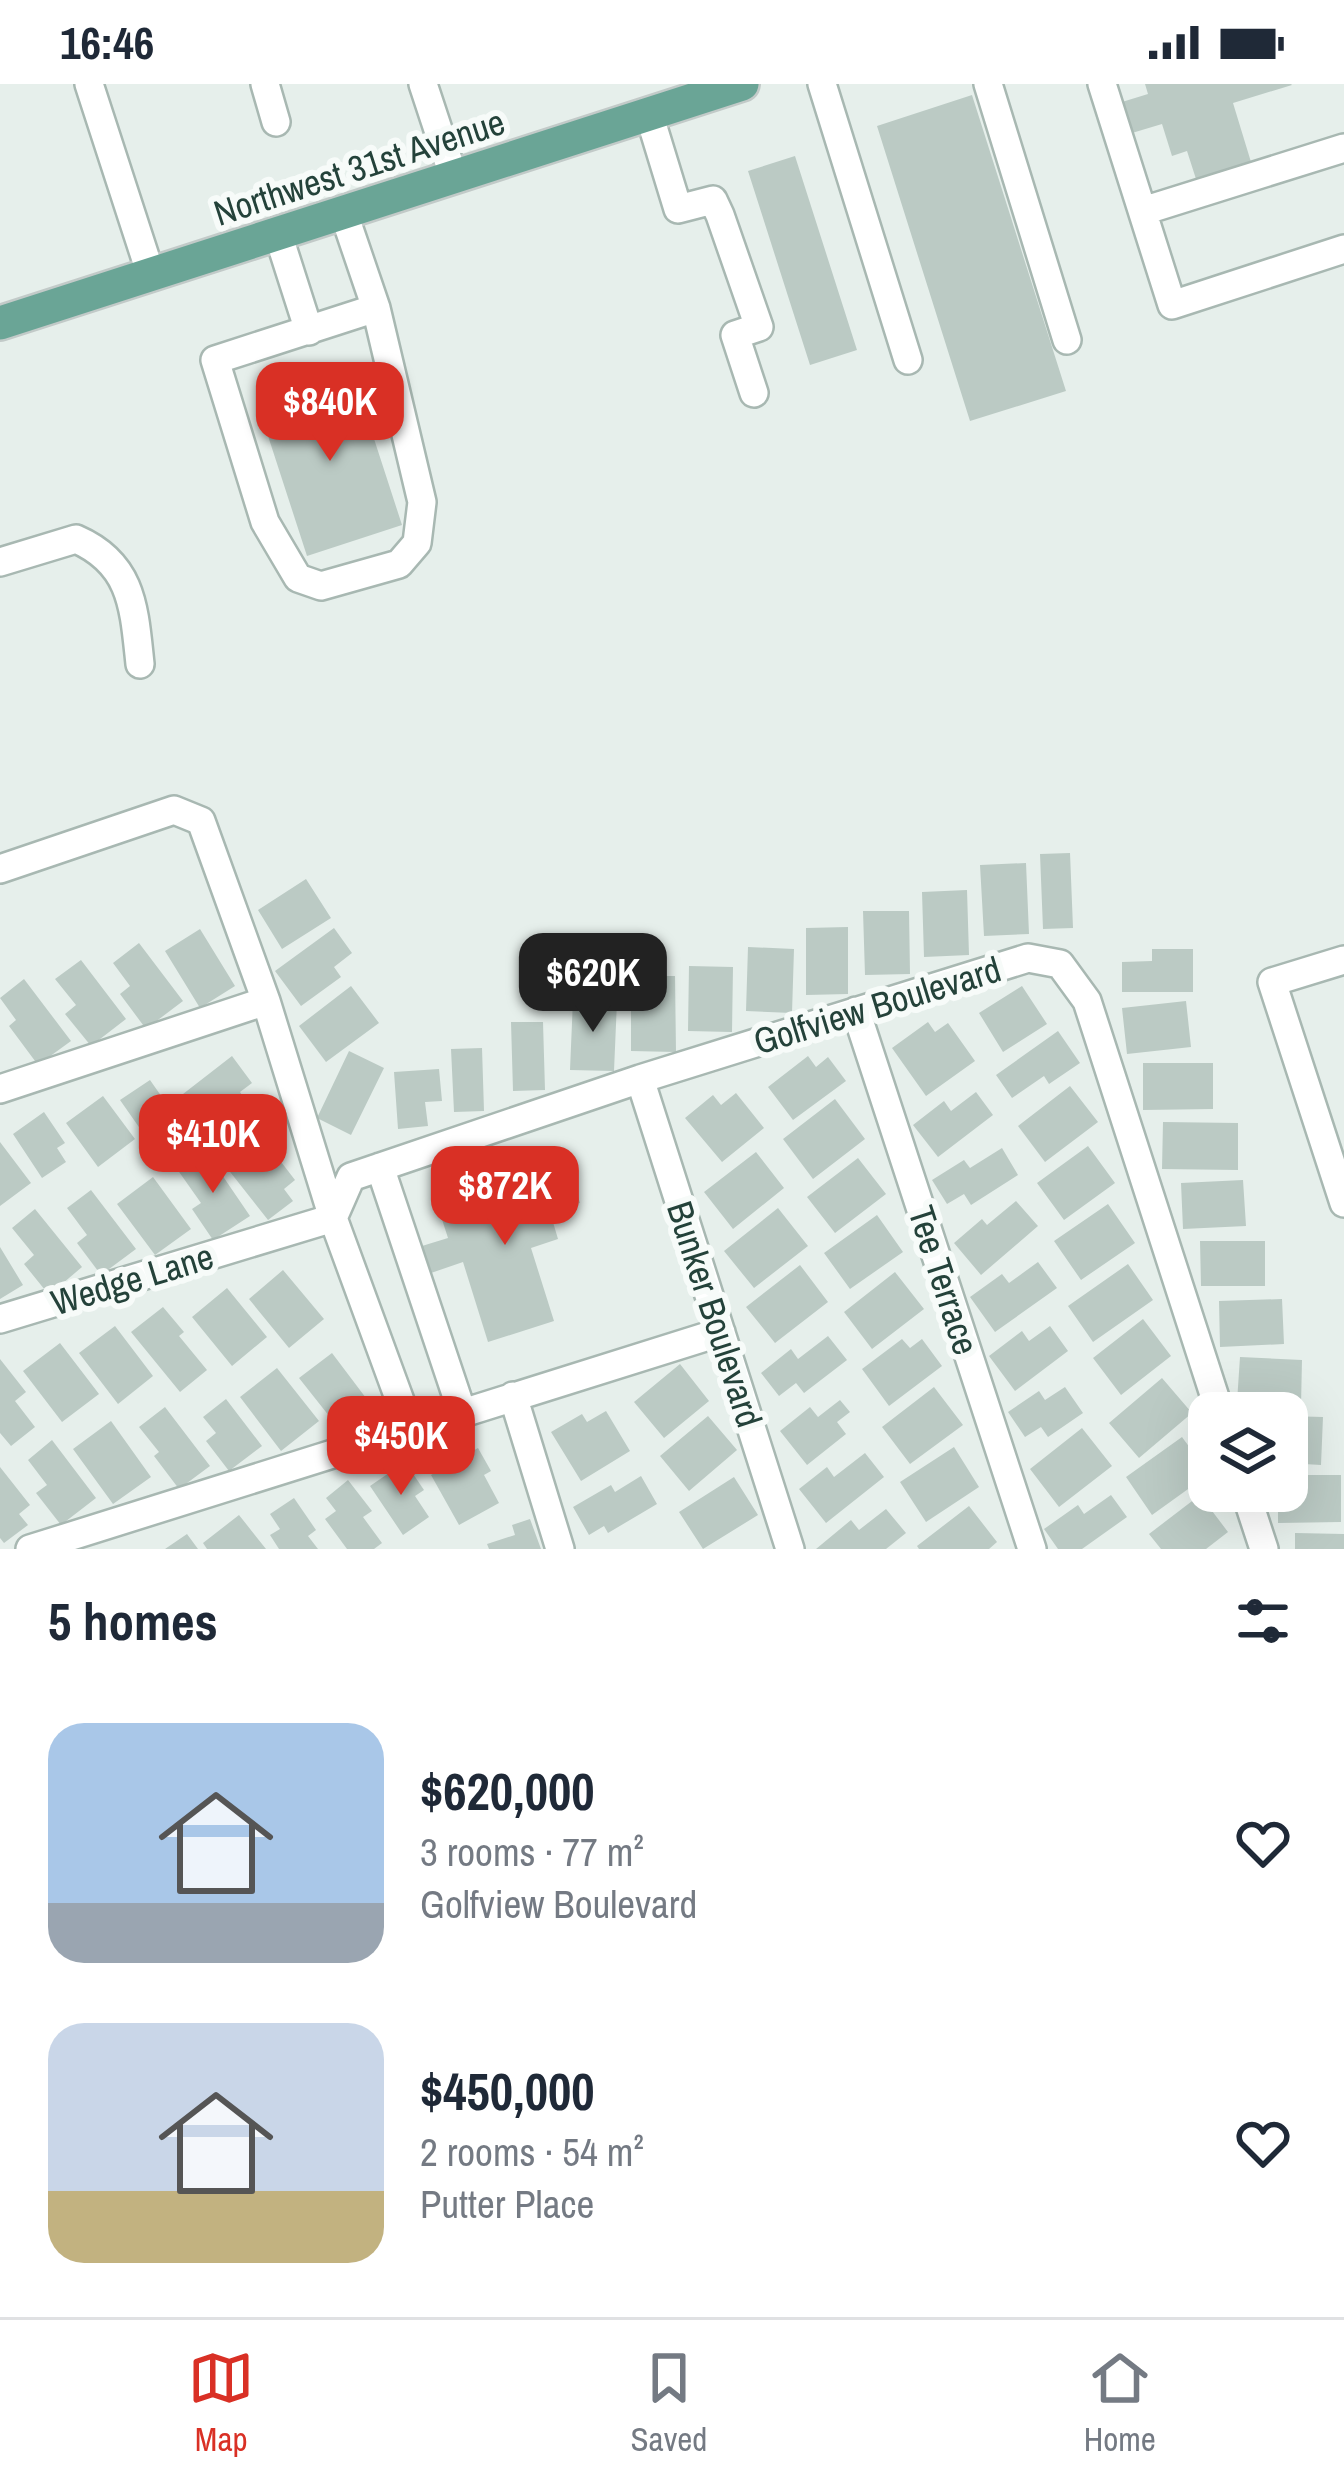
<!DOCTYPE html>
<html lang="en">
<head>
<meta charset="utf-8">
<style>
  :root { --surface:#fff; --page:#f2f2f3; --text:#1f2937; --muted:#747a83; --line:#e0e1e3; --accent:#d93025 }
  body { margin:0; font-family:"Archivo Narrow",sans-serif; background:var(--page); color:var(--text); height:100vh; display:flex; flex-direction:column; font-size:45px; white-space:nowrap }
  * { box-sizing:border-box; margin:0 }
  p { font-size:39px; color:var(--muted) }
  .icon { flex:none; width:66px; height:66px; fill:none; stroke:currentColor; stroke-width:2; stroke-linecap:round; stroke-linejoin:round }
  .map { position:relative; height:1465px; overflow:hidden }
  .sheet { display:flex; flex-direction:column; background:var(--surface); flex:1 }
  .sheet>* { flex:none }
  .fabs { position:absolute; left:1188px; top:1308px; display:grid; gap:24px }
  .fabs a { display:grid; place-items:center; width:120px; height:120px; border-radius:24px; background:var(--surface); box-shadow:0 12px 48px #0002; font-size:60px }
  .price { position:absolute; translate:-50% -102px; padding:0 27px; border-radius:24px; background:var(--accent); color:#fff; font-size:39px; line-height:78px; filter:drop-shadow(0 3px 6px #0008) }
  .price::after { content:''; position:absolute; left:50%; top:72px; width:36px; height:27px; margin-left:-18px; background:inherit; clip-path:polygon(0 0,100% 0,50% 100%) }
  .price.current { background:#222; color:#fff }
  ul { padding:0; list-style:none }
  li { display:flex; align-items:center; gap:36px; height:300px; padding:0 48px }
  li span { display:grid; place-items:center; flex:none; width:336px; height:240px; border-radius:36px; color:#555 }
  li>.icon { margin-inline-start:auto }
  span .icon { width:144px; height:144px; fill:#fffc; stroke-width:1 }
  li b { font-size:51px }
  h2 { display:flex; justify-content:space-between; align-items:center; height:144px; padding:0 48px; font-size:51px }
  .status { display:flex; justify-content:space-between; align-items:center; height:84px; padding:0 60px; background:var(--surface); direction:ltr }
  .status svg { height:33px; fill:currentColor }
  .tab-bar { display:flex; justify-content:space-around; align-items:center; height:168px; border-top:3px solid var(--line); background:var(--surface); font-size:33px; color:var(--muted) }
  .tab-bar a { display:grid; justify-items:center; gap:6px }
  .tab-bar .current { color:var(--accent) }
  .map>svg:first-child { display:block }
  .building { fill:#bbcac4 }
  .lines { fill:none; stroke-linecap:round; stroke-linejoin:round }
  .minor-casing { stroke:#a8b8b2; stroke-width:32 }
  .major-casing { stroke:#c2cac8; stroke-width:38 }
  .minor { stroke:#fff; stroke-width:27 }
  .major { stroke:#6aa596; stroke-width:33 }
  .labels { text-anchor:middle; stroke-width:12; stroke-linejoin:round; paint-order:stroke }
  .street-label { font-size:36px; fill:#24423a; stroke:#f7fbf9 }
</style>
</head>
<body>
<div class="status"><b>16:46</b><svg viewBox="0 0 49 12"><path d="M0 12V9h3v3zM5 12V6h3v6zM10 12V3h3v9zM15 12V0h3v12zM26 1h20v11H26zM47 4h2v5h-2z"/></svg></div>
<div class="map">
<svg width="1344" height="1465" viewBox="0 0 1344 1465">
  <rect width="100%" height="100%" fill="#e6efeb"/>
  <path class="building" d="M1145,0H1291L1292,1L1233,19L1251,78L1196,95L1187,67L1172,72L1162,40L1132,49L1122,18L1148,10Z
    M972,11L1066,307L970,337L877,42Z
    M795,72L857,266L810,281L748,87Z
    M352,287L402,441L307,472L257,318Z
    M1070,769L1073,844L1043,845L1040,770Z
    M1026,779L1029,850L984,852L980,781Z
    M306,795L331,834L282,865L258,826Z
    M967,806L969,871L924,873L922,808Z
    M863,827H909L910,890L865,891Z
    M848,843V910L806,911V844Z
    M334,844L352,869L334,883L341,893L301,922L275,887Z
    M200,845L235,902L200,924L165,867Z
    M139,859L183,917L146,945L120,910L130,902L113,879Z
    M748,863L794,865L792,929L746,927Z
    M1152,865H1193V908H1122V878L1152,877Z
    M81,876L126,935L91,962L65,930L76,921L55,895Z
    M689,882L733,883L732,948L688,947Z
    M631,892H675L676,968L631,967Z
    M24,895L71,957L38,981L9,942L16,936L0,914Z
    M351,902L379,939L326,978L299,942Z
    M1022,902L1047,940L1003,968L979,929Z
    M573,915L617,917L614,987L570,986Z
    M1186,917L1191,963L1127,970L1122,924Z
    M511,938H543L545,1006L513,1007Z
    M928,938L935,948L948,939L975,977L926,1012L892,964Z
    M1058,947L1080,979L1049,1000L1044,992L1012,1014L996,991Z
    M482,964L484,1027L454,1028L451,965Z
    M349,967L384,984L351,1051L317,1034Z
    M232,972L252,999L240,1008L250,1023L213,1050L183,1010Z
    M808,972L816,983L828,973L846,997L793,1036L768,1003Z
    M1143,979H1213V1025L1143,1026Z
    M439,985L442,1017L425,1018L428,1042L398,1045L394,988Z
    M150,996L192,1056L162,1076L120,1016Z
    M1070,1002L1098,1038L1045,1078L1018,1042Z
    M976,1008L993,1031L938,1073L913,1041L944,1017L951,1027Z
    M736,1009L764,1044L722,1078L685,1034L713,1011L721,1021Z
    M103,1012L135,1055L98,1083L66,1039Z
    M835,1015L865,1055L813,1095L783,1055Z
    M44,1028L65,1059L57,1064L66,1078L42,1094L13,1050Z
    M1163,1038L1238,1039V1086L1162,1085Z
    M255,1044L295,1096L284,1105L293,1117L268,1136L227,1084L241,1073L232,1061Z
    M0,1058L31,1099L0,1122Z
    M1088,1062L1115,1099L1064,1136L1037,1099Z
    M1002,1064L1018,1091L971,1121L964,1110L947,1120L932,1096L964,1076L970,1084Z
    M205,1066L250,1132L213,1156L192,1125L201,1119L177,1085Z
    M756,1068L784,1104L733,1145L704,1108Z
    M858,1074L886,1110L835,1149L807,1113Z
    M568,1081L580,1119L550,1128L558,1155L531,1164L554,1237L488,1258L463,1178L431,1189L422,1162L448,1154L438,1123Z
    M153,1093L191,1145L155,1171L117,1120Z
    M1243,1096L1246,1142L1183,1145L1181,1099Z
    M91,1106L136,1165L101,1191L77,1159L87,1151L67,1124Z
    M1016,1117L1038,1142L981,1191L954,1159L982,1135L987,1141Z
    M1108,1120L1135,1159L1081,1196L1054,1157Z
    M778,1124L808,1162L754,1204L724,1167Z
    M35,1125L82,1183L49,1211L24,1180L34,1171L12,1144Z
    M877,1131L903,1168L850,1205L824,1169Z
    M1200,1157H1265V1202H1201Z
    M0,1163L23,1201L0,1215Z
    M1038,1178L1057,1204L995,1248L970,1213L1002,1190L1009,1199Z
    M1128,1180L1153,1216L1093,1258L1068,1222Z
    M800,1181L828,1218L775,1259L746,1223Z
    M283,1186L324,1235L289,1264L249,1215Z
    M895,1188L924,1225L872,1265L844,1228Z
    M227,1204L267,1253L232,1282L192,1233Z
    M1282,1215L1284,1260L1220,1263L1219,1217Z
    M163,1223L184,1248L179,1252L207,1286L180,1308L131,1248Z
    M1143,1235L1171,1272L1121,1311L1093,1274Z
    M115,1242L153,1292L118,1320L79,1269Z
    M1050,1242L1068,1267L1015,1307L989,1272L1022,1247L1029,1257Z
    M828,1252L847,1276L804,1309L796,1299L779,1312L761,1289L791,1265L798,1275Z
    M902,1255L910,1264L922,1255L942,1282L889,1322L862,1285Z
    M60,1259L99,1310L62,1338L23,1287Z
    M332,1269L369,1318L337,1342L299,1294Z
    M1240,1273L1302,1276L1301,1321L1237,1318Z
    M0,1275L26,1308L15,1317L35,1343L11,1362L0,1349Z
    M680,1280L709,1317L664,1354L634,1318Z
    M277,1284L319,1337L281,1367L240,1313Z
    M1162,1294L1192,1329L1139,1374L1109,1339Z
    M934,1303L963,1341L910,1380L882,1343Z
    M1065,1303L1083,1329L1048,1353L1041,1343L1025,1353L1008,1328L1039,1307L1045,1316Z
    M226,1315L262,1362L229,1387L206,1357L216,1349L203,1333Z
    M840,1316L850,1328L837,1338L846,1350L807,1381L780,1347L810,1323L818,1333Z
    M165,1323L210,1382L179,1405L154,1372L159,1368L139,1343Z
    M606,1327L630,1367L581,1397L551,1348L582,1330L587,1338Z
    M708,1332L737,1366L689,1407L660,1372Z
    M1287,1332L1323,1333L1321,1381L1287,1379Z
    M111,1337L151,1393L113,1420L73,1365Z
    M1082,1344L1112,1382L1059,1423L1030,1385Z
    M1182,1353L1209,1390L1152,1431L1126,1393Z
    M52,1356L96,1414L61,1441L36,1409L47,1401L28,1376Z
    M954,1363L979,1403L926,1438L900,1398Z
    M478,1364L491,1387L484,1391L499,1419L459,1441L431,1391Z
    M865,1369L884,1393L826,1439L799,1405L827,1383L834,1393Z
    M405,1378L424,1406L415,1412L429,1433L403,1451L370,1402Z
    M0,1383L30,1421L19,1430L28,1441L4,1459L0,1454Z
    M1287,1391H1341V1438L1278,1439V1407H1287Z
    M641,1392L657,1420L608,1449L604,1442L589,1451L573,1423L611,1401L615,1408Z
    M734,1393L758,1431L703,1465L679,1428Z
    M348,1396L372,1427L363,1433L382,1459L374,1465H347L325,1435L336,1427L326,1414Z
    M1111,1411L1127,1433L1082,1465H1058L1044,1445L1078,1421L1084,1430Z
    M1200,1411L1228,1448L1206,1465H1161L1149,1450Z
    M294,1414L316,1446L308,1452L318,1465H279L270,1451L280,1445L270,1430Z
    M969,1422L997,1458L989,1465H919L917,1462Z
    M886,1425L906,1449L886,1465H816L851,1436L859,1446Z
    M239,1431L266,1465H207L203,1459Z
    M530,1435L541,1465H489L487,1460L515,1451L512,1441Z
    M1295,1449L1344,1450V1465H1295Z
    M187,1450L198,1465H165Z"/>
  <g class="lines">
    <g class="minor-casing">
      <path id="minor" d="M89,0L151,191
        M265,0L276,38
        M423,0L454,94
        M822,0L908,276
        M988,0L1067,256
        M1102,0L1172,221L1344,165
        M649,30L678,125L713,116L720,131L759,243L735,251L754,309
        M1143,127L1344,64
        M344,130L376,224L422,418L417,459L399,480L321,502L298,494L265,438L215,276L376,224
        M278,150L309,247
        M0,478L76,455C133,480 134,524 140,580
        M0,785L174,726L201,737L266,917L333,1134L410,1344
        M1344,876L1272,898L1344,1119
        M856,927L1032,1465
        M640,995L790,1465
        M0,1005L266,917
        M380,1083L462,1328
        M0,1235L333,1134L351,1093L640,995L1028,874L1060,880L1087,917L1220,1329
        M513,1312L560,1465
        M1245,1407L1264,1465
        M30,1465L721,1248"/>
    </g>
    <g class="major-casing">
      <path id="major" d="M0,239L742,0"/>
    </g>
    <use href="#minor" class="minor"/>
    <use href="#major" class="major"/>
  </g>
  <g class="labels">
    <g class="street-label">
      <text transform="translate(359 83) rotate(-18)" y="13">Northwest 31st Avenue</text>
      <text transform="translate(877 921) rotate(-17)" y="13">Golfview Boulevard</text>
      <text transform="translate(132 1195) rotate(-17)" y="13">Wedge Lane</text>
      <text transform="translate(944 1196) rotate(72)" y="13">Tee Terrace</text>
      <text transform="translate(715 1230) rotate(72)" y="13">Bunker Boulevard</text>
    </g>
  </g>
</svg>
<div class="fabs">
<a><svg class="icon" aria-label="layers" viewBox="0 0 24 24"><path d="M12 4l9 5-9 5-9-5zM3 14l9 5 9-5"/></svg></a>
</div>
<b class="price" style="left:330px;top:380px">$840K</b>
<b class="price current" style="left:593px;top:951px">$620K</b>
<b class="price" style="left:213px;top:1112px">$410K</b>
<b class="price" style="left:505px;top:1164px">$872K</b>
<b class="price" style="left:401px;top:1414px">$450K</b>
</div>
<section class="sheet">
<h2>5 homes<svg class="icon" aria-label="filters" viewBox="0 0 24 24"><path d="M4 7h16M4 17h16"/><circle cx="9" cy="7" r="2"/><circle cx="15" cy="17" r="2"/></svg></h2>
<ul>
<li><span style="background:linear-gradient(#a9c7e8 75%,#9aa5b1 0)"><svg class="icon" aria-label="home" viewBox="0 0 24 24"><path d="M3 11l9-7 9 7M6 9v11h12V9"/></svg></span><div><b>$620,000</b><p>3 rooms · 77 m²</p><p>Golfview Boulevard</p></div><svg class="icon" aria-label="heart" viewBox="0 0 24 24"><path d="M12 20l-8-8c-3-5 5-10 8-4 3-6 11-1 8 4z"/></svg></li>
<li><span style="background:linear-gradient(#c9d6e8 70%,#c2b280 0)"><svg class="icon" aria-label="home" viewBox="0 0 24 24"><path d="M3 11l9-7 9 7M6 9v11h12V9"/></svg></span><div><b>$450,000</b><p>2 rooms · 54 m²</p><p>Putter Place</p></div><svg class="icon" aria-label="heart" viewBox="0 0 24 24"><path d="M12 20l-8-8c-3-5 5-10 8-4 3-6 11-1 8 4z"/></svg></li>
</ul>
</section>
<nav class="tab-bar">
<a class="current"><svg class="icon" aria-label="map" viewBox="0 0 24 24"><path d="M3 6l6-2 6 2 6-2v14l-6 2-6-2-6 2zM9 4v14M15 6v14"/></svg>Map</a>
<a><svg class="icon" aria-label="saved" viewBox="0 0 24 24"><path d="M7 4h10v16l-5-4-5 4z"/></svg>Saved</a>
<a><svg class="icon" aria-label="home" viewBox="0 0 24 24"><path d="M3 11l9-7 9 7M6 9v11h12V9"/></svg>Home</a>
</nav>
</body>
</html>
